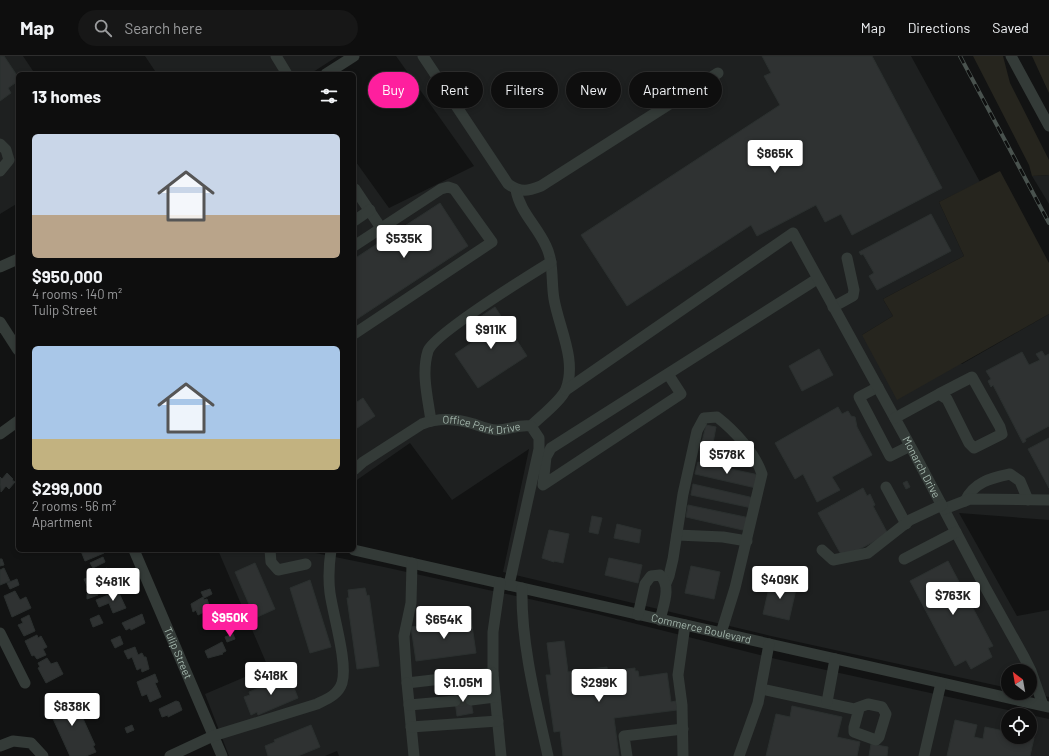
<!DOCTYPE html>
<html lang="en">
<head>
<meta charset="utf-8">
<style>
  :root { --surface:#0e0e0e; --page:#171717; --text:#f1f3f6; --muted:#9b9c9e; --line:#2e2e2e; --accent:#fe1f9e }
  body { margin:0; font-family:Barlow,sans-serif; background:var(--page); color:var(--text); height:100vh; display:flex; flex-direction:column; font-size:15px; white-space:nowrap }
  * { box-sizing:border-box; margin:0 }
  p { font-size:13px; color:var(--muted) }
  .icon { flex:none; width:22px; height:22px; fill:none; stroke:currentColor; stroke-width:2; stroke-linecap:round; stroke-linejoin:round }
  .map { position:relative; flex:1; overflow:hidden }
  .details { position:absolute; left:16px; top:16px; width:340px; height:480px; display:flex; flex-direction:column; background:var(--surface); border-radius:6px; box-shadow:0 2px 6px #0003,0 0 0 1px var(--line) }
  .details>* { flex:none }
  .top-card { position:absolute; left:368px; top:16px; width:380px; height:36px; display:flex; gap:8px }
  .needle { width:26px; rotate:329deg }
  .fabs { position:absolute; left:1001px; top:608px; display:grid; gap:8px }
  .fabs a { display:grid; place-items:center; width:36px; height:36px; border-radius:50%; background:var(--surface); box-shadow:0 2px 6px #0003,0 0 0 1px var(--line); font-size:20px }
  .price { position:absolute; translate:-50% -34px; padding:0 9px; border-radius:4px; background:#fff; color:#222; font-size:13px; line-height:26px; filter:drop-shadow(0 1px 2px #0008) }
  .price::after { content:''; position:absolute; left:50%; top:24px; width:12px; height:9px; margin-left:-6px; background:inherit; clip-path:polygon(0 0,100% 0,50% 100%) }
  .price.on { background:var(--accent); color:#fff }
  ul { padding:0; list-style:none }
  li { display:grid; align-content:center; gap:8px; height:212px; padding:0 16px }
  li span { display:grid; place-items:center; height:124px; border-radius:6px; color:#555 }
  li>.icon { margin-inline-start:auto }
  span .icon { width:72px; height:72px; fill:#fffc; stroke-width:1 }
  li b { font-size:17px }
  h2 { display:flex; justify-content:space-between; align-items:center; height:48px; padding:0 16px; font-size:17px }
  .tag { padding:0 14px; border-radius:18px; background:var(--surface); box-shadow:0 2px 6px #0003,0 0 0 1px var(--line); font-size:14px; line-height:36px }
  .tag.on { background:var(--accent); color:#fff }
  header { display:flex; align-items:center; gap:24px; box-sizing:border-box; height:56px; padding:0 20px; background:var(--surface); border-bottom:1px solid var(--line) }
  header strong { font-size:19px }
  nav { display:flex; gap:22px; margin-inline-start:auto; font-size:14px }
  .search { width:280px; height:36px; background:var(--page); display:flex; align-items:center; gap:10px; box-sizing:border-box; padding:0 14px; border-radius:22px; color:var(--muted); font-size:15px }
  .map>svg:first-child { display:block }
  .built { fill:#1e2020; fill-rule:evenodd }
  .green { fill:#26251e }
  .building { fill:#2f3232; stroke:#2b302f }
  .lines { fill:none; stroke-linecap:round; stroke-linejoin:round }
  .minor-tunnel { stroke:#2f3331; stroke-width:11; stroke-dasharray:11 5.5; stroke-linecap:butt }
  .minor { stroke:#343b38; stroke-width:11 }
  .rail-casing { stroke:#49524e; stroke-width:4 }
  .rail { stroke:#0d0e0e; stroke-width:2.5; stroke-dasharray:8; stroke-linecap:butt }
  .labels { text-anchor:middle; stroke-width:3; stroke-linejoin:round; paint-order:stroke }
  .street-label { font-size:11px; fill:#a2b5ab; stroke:#0d0e0e }
</style>
</head>
<body>
<header>
<strong>Map</strong>
<div class="search"><svg class="icon" aria-label="search" viewBox="0 0 24 24"><circle cx="10" cy="10" r="6"/><path d="M15 15l6 6"/></svg>Search here</div>
<nav><a>Map</a><a>Directions</a><a>Saved</a></nav>
</header>
<div class="map">
<svg width="1049" height="700" viewBox="0 0 1049 700">
  <rect width="100%" height="100%" fill="#121313"/>
  <path class="built" d="M0,0H23L35,18H18V147L0,158Z
    M145,0H338L310,18H157Z
    M396,0H911L980,126L939,146L964,200L883,243L893,260L862,279L962,308L1049,258V464L959,457L1017,560L1049,554V641L1030,637V615H1008V632L771,580L503,516L529,393L452,444L410,387L354,426V108L356,106L389,152L474,110Z
    M1049,119V148L1032,120Z
    M218,494H301L384,511L597,558L776,603L1049,663V700H339L337,695L325,700H229L205,638L268,611ZM1008,659H1030V681H1008Z"/>
  <path class="green" d="M973,0H1003L1010,27L1049,104V119L1032,120L1029,109Z
    M1032,0H1049V37Z
    M1000,115L1049,207V258L897,344L862,279L893,260L883,243L964,200L939,146Z"/>
  <path class="building" d="M0,0H4L18,21V25L8,32L11,37L0,45Z
    M762,0H872L942,132L852,179L841,158L825,166L816,149L757,180L751,169L627,250L581,179L780,49L764,20L771,17Z
    M440,147L468,190L354,265V203Z
    M931,158L951,195L877,234L869,220L874,217L863,198L861,199L859,196Z
    M495,251L527,300L478,332L455,298L483,279L474,265Z
    M819,293L833,319L802,335L789,310Z
    M1042,295L1045,300L1049,298V370L1025,383L1026,385L1023,387L993,329L991,331L988,325L991,323L986,315L1022,296L1029,309L1040,304L1036,298Z
    M363,342L375,360L354,374V348Z
    M838,351L842,358L848,355L851,360L855,361L857,371L872,399L832,421L840,434L817,446L803,418L795,423L775,387Z
    M706,369L716,371L713,387L739,393L737,404L700,395Z
    M1049,382V432L1028,393Z
    M698,406L759,419L756,432L695,418Z
    M7,417L13,423L12,424L15,426L9,433L6,430L1,436L0,421L2,423Z
    M907,425L910,431L906,433L903,427Z
    M693,428L754,442L752,452L691,439Z
    M863,432L867,440L870,438L875,449L873,450L888,478L843,502L818,457Z
    M688,449L750,462L747,475L686,461Z
    M592,460L602,462L598,478L589,476Z
    M617,468L641,474L639,487L614,482Z
    M549,474L569,478L563,507L554,505V506L542,502Z
    M84,494H103L104,497L85,505L81,495Z
    M103,501L105,506L93,512L90,507Z
    M609,502L642,509L638,527L605,519Z
    M0,503H2L4,509L0,510Z
    M948,505L993,590L988,592L992,601L971,613L966,604L955,610L910,525Z
    M255,507L275,553L255,562L235,516Z
    M691,510L720,516L714,543L685,537Z
    M4,512L10,525L0,529V514Z
    M107,512L112,524L107,527L106,524L94,530L93,528L87,530L84,523L95,520L94,517Z
    M17,523L19,529L10,533L7,527Z
    M771,523L797,529L789,564L763,558Z
    M310,524L331,591L310,597L290,532Z
    M365,532L367,540L369,539L379,610L357,613L347,542H349L348,534Z
    M96,533L98,539L87,543V537Z
    M210,533L212,538L204,542L201,536Z
    M15,535L20,544L26,541L31,552L12,561L4,540Z
    M118,535L126,552L113,557L109,547L99,551L96,544Z
    M203,541L204,544L207,543L209,549L206,550L208,554L198,559L196,554L193,556L191,548Z
    M142,558L145,567L131,574L130,572L126,574L122,567Z
    M29,559L35,575L24,580L18,569L23,567L21,563Z
    M99,559L103,567L93,571L90,563Z
    M471,563L476,597L416,605L411,571Z
    M233,578L235,583L227,586L225,581Z
    M37,579L38,582L41,580L47,591L43,593L46,599L37,603L34,599L32,600L25,585Z
    M120,580L123,588L115,592L111,584Z
    M564,585L568,616L607,611L609,625L621,624L619,614L635,612V615H638L639,621L667,617L671,646L676,645L677,654L614,662L619,700H563L560,675L554,676L546,619H551L547,587Z
    M222,586L226,595L222,597L223,598L208,602L205,595Z
    M135,591L138,599L142,597L144,601H146L149,613L142,616L141,612L137,614L132,601L128,603L124,595Z
    M47,602L51,608L57,606L63,618L46,627L38,612L40,611L38,607Z
    M155,618L158,626L155,627L161,641L150,646L147,638L142,640L137,626Z
    M289,619L298,642L258,659L257,656L251,659L244,641L250,639L249,636Z
    M469,634L473,657L457,660L454,637Z
    M68,638L71,644L74,643L95,689L93,690L96,696L86,700H70L49,654L52,653L49,647Z
    M176,645L179,646L182,654L168,661V659L162,661L159,653Z
    M792,650L842,661L837,681L860,686L857,700H766L776,658L790,661Z
    M955,664L977,669L974,681L983,683L985,671L1004,675L1003,679L1008,681L1034,682L1030,700H947Z
    M132,669L134,674L127,677L125,672Z
    M311,669L320,691L298,700H268L265,690L275,686L274,684Z
    M871,688L888,691L887,700H869Z"/>
  <g class="lines">
    <path class="minor-tunnel" d="M455,645L471,644"/>
    <g class="minor">
      <path d="M276,0L287,18"/>
      <path d="M423,0L508,128C521,137 528,135 541,130L718,17"/>
      <path d="M1011,0L1049,70"/>
      <path d="M326,18L354,0"/>
      <path d="M0,88L6,94L9,104L0,115"/>
      <path d="M354,134L355,133L381,172"/>
      <path d="M516,134C520,156 537,170 546,190C554,206 551,226 554,243C559,272 577,304 566,333C562,344 540,361 531,370"/>
      <path d="M354,165L370,154"/>
      <path d="M354,190L441,133L448,131L454,133L492,186L354,278"/>
      <path d="M0,211L18,203"/>
      <path d="M833,251L853,240L854,234L847,202"/>
      <path d="M0,266L18,294"/>
      <path d="M668,318L681,338L543,429L546,401L551,392L817,223"/>
      <path d="M878,331L859,341L890,400L910,390"/>
      <path id="s1" d="M566,334L793,177L913,395L985,531L1024,601L1031,615L1043,649"/>
      <path d="M895,362L939,338L947,343L969,387L974,392L1002,378L1000,371L972,321L939,338"/>
      <path d="M431,365C428,343 421,317 428,295C434,278 530,219 551,206"/>
      <path d="M0,378L18,365"/>
      <path id="s2" d="M354,414L363,406L422,368C440,361 456,363 474,368C482,371 489,374 497,374C509,374 519,368 531,370L539,382V393L509,529"/>
      <path d="M886,431L906,468"/>
      <path d="M965,445C974,426 991,422 1010,418L1020,425L1028,444"/>
      <path d="M944,453L970,443L1049,444"/>
      <path d="M677,479L723,481L747,485"/>
      <path id="s3" d="M134,494L222,700"/>
      <path d="M270,494L271,506L278,514L306,508"/>
      <path id="s4" d="M354,494L1048,651"/>
      <path d="M822,494L833,504L868,497L910,464L942,449"/>
      <path d="M904,503L956,476"/>
      <path d="M412,507L411,547L404,580L407,627L493,617V576L500,527"/>
      <path d="M666,527L669,520L673,503L683,438L697,375L704,362L717,361C735,375 755,397 762,418L735,532L721,577"/>
      <path d="M522,532C521,588 536,646 548,700"/>
      <path d="M638,559L645,528L651,520L660,519C672,530 663,550 660,564"/>
      <path d="M0,577L25,627"/>
      <path d="M493,617L501,700"/>
      <path d="M407,627L414,700"/>
      <path d="M761,633L854,653L868,648L882,651L886,658L879,681L876,684L854,676V671L859,653"/>
      <path d="M471,644L495,641"/>
      <path d="M827,646L835,603"/>
      <path d="M409,649L455,645"/>
      <path d="M411,671L498,665"/>
      <path d="M0,690L13,685L31,687L43,700"/>
      <path d="M170,700L213,680L317,648C327,643 338,639 342,627C348,607 333,559 330,537C328,522 329,508 331,494"/>
      <path d="M627,700L624,680L683,673"/>
      <path d="M683,700L682,649L678,619L685,569"/>
      <path d="M739,700L758,647L769,588"/>
      <path d="M924,700L941,627"/>
    </g>
    <g class="rail-casing">
      <path id="rail" d="M960,0L1049,167"/>
    </g>
    <use href="#rail" class="rail"/>
  </g>
  <g class="labels">
    <g class="street-label">
      <text dy="4" stroke="none"><textPath href="#s2" startOffset="143">Office Park Drive</textPath></text>
      <text dy="4" stroke="none"><textPath href="#s1" startOffset="543">Monarch Drive</textPath></text>
      <text dy="4" stroke="none"><textPath href="#s4" startOffset="356">Commerce Boulevard</textPath></text>
      <text dy="4" stroke="none"><textPath href="#s3" startOffset="112">Tulip Street</textPath></text>
    </g>
  </g>
</svg>
<div class="fabs">
<a><svg class="needle" viewBox="-14 -14 28 28"><path d="M0-13l5 13h-10z" fill="#e53935"/><path d="M0 13l5-13h-10z" fill="#9b9c9e"/></svg></a>
<a><svg class="icon" aria-label="locate" viewBox="0 0 24 24"><circle cx="12" cy="12" r="6"/><path d="M12 2v4M12 18v4M2 12h4M18 12h4"/></svg></a>
</div>
<b class="price" style="left:775px;top:118px">$865K</b>
<b class="price" style="left:404px;top:203px">$535K</b>
<b class="price" style="left:491px;top:294px">$911K</b>
<b class="price" style="left:727px;top:419px">$578K</b>
<b class="price" style="left:780px;top:544px">$409K</b>
<b class="price" style="left:113px;top:546px">$481K</b>
<b class="price" style="left:953px;top:560px">$763K</b>
<b class="price on" style="left:230px;top:582px">$950K</b>
<b class="price" style="left:444px;top:584px">$654K</b>
<b class="price" style="left:271px;top:640px">$418K</b>
<b class="price" style="left:463px;top:647px">$1.05M</b>
<b class="price" style="left:599px;top:647px">$299K</b>
<b class="price" style="left:72px;top:671px">$838K</b>
<div class="top-card">
<a class="tag on">Buy</a>
<a class="tag">Rent</a>
<a class="tag">Filters</a>
<a class="tag">New</a>
<a class="tag">Apartment</a>
</div>
<section class="details">
<h2>13 homes<svg class="icon" aria-label="filters" viewBox="0 0 24 24"><path d="M4 7h16M4 17h16"/><circle cx="9" cy="7" r="2"/><circle cx="15" cy="17" r="2"/></svg></h2>
<ul>
<li><span style="background:linear-gradient(#c9d6e8 65%,#b9a48a 0)"><svg class="icon" aria-label="home" viewBox="0 0 24 24"><path d="M3 11l9-7 9 7M6 9v11h12V9"/></svg></span><div><b>$950,000</b><p>4 rooms · 140 m²</p><p>Tulip Street</p></div></li>
<li><span style="background:linear-gradient(#a9c7e8 75%,#c2b280 0)"><svg class="icon" aria-label="home" viewBox="0 0 24 24"><path d="M3 11l9-7 9 7M6 9v11h12V9"/></svg></span><div><b>$299,000</b><p>2 rooms · 56 m²</p><p>Apartment</p></div></li>
</ul>
</section>
</div>
</body>
</html>
